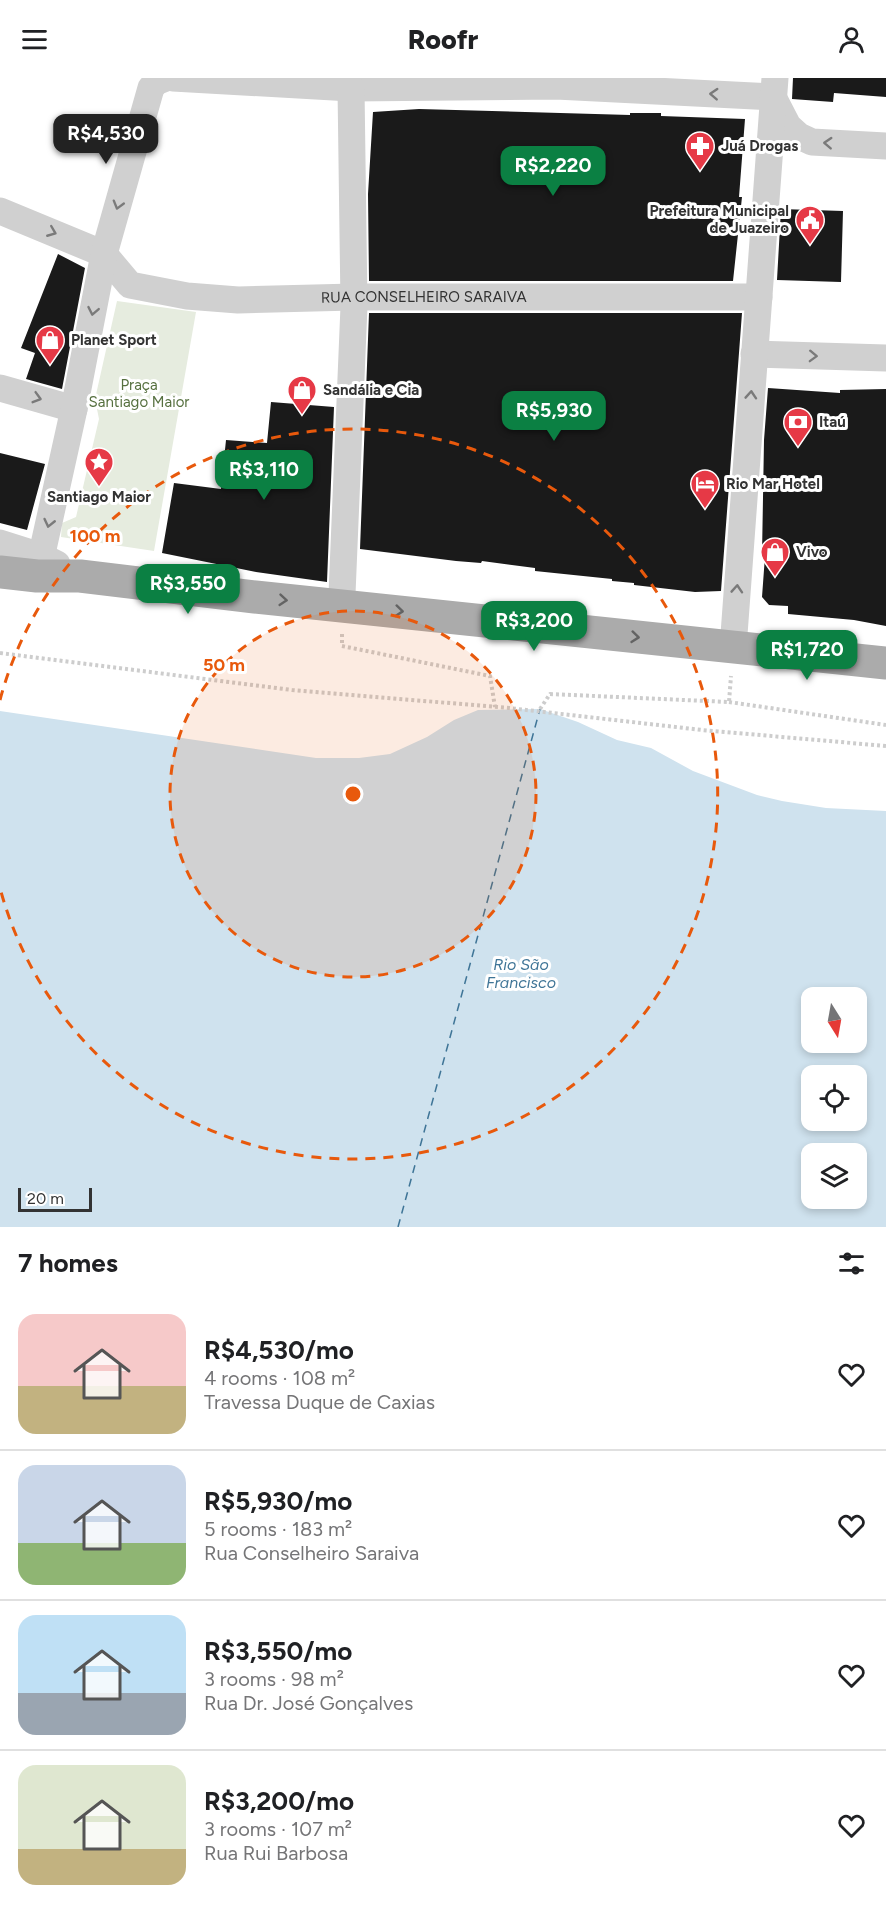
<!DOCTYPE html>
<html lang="en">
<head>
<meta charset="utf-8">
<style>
  :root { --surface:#fff; --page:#f6f6f6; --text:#202124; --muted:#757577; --line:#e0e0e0; --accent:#0b8043 }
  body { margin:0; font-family:Figtree,sans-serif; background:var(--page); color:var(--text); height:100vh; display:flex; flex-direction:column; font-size:22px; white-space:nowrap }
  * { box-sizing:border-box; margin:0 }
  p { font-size:20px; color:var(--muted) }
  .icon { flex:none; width:33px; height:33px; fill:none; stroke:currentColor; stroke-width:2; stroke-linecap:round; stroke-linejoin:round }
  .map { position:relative; height:1149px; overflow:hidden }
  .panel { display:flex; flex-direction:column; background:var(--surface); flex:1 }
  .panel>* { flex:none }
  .needle { width:39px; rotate:169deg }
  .tools { position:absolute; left:801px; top:909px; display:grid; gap:12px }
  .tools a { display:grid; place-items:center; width:66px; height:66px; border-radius:12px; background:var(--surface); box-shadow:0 3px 9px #0003; font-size:30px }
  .scale { position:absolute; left:18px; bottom:15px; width:74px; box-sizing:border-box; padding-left:6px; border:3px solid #333; border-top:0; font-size:16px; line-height:21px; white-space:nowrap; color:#333; -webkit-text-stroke:4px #fff; paint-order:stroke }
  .price { position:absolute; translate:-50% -51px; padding:0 14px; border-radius:12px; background:var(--accent); color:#fff; font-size:20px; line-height:39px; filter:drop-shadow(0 2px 3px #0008) }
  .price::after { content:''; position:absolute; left:50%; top:36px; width:18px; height:14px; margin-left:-9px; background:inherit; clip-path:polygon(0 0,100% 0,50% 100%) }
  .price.current { background:#222; color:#fff }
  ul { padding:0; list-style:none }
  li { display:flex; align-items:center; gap:18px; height:150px; padding:0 18px }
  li+li { border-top:2px solid var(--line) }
  li span { display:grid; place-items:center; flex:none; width:168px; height:120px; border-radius:18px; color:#555 }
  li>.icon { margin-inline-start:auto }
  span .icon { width:72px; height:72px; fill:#fffc; stroke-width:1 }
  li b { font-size:26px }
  h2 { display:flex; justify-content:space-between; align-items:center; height:72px; padding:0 18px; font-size:26px }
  header { display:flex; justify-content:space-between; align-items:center; height:78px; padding:0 18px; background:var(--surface); font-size:27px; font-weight:800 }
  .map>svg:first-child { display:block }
  .green { fill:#e6ecdf }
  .water { fill:#cfe2ee; fill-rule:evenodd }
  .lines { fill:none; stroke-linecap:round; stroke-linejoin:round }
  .ferry { stroke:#3f7597; stroke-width:1.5; stroke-dasharray:8 6; stroke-linecap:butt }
  .building { fill:#1a1a1a }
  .path { stroke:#cdcdcd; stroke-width:4; stroke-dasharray:3 3; stroke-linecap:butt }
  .minor { stroke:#d0d0d0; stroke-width:27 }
  .major { stroke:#ababab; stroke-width:33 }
  .oneway { stroke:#7a7a7a }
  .oneway2 { stroke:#636363 }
  .ring { fill:none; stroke:#e8590c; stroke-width:3; stroke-dasharray:10 8 }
  .labels { text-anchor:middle; stroke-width:6; stroke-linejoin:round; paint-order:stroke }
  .poi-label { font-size:15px; font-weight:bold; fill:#333; stroke:#fff; text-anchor:start }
  .street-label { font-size:15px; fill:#333; stroke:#fff }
  .park-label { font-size:15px; fill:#56703f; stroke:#fff }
  .water-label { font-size:16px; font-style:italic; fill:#3f7597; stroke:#fff }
  .centre { fill:#e8590c; stroke:#fff; stroke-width:3 }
  .ring-label { font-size:18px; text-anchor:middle; font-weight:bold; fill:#e8590c; stroke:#fff; stroke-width:6; stroke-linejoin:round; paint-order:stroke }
</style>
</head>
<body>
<header><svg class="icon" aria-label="menu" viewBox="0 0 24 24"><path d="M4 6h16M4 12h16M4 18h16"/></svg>Roofr<svg class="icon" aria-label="person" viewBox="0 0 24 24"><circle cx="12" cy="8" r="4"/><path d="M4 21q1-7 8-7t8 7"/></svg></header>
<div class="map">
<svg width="886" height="1149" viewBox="0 0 886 1149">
  <rect width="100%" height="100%" fill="#fff"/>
  <path class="green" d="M117,223L196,234L154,473L61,459L62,445L76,439L99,341L95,321Z"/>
  <path class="water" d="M540,631L578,644L617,662L651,670L693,693L757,717L782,723L826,730L886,733V1149H0V633L316,680H359L390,676L427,659L454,642L478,632ZM812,920H856V964H812ZM812,998H856V1042H812ZM812,1076H856V1120H812Z"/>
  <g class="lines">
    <path class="ferry" d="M398,1149L540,631"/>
  </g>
  <path class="building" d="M793,0H886V19L834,15L833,24L792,21Z
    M419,31L630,37V35H661V38L745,41L739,119H742L733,203H369L368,116L373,34Z
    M781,131L843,133L841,204L777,202Z
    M58,176L85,190L62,311L26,301L35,275L21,270Z
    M369,235H742L721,513L695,514L634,507V505L612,503V501L535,493V490L482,483L481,485L456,483L360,471Z
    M768,310L840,315V312L886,311V548L854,542L788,536V528L769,527L762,519L765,478L762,477L764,362Z
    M271,324L334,329L327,504L256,494L162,475L174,405L221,411L226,362L267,365Z
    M0,375L45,386L27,452L0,445Z"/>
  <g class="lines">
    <path class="path" d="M342,556V568L490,598L495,629
      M0,575L292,612L509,630L702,652L886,668
      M729,624L886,647
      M540,631L550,616L729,624L731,598"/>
    <g class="minor">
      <path d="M173,0L351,10L556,8L773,19"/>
      <path d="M773,19L788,48L799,58L812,64L886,68"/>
      <path id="s1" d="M0,133L104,176L130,207L187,218L238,222L354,219H759"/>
      <path d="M754,276L886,280"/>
      <path d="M0,310L74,331"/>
      <path d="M0,465L41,478L57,486"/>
      <path d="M37,498L74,331L104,176L151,10L156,4L166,0"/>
      <path d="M342,516L354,228L351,10"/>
      <path d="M733,570L775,0"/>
    </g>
    <path class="major" d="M0,494L37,498H80L255,519L886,585"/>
  </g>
  <defs><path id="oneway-chevron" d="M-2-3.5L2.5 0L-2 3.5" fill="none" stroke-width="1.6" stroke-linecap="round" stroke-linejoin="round" transform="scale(1.5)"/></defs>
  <g class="oneway">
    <use href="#oneway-chevron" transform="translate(714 16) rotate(-177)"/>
    <use href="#oneway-chevron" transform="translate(828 65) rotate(-177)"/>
    <use href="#oneway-chevron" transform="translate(118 127) rotate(106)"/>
    <use href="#oneway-chevron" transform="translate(52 154) rotate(22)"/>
    <use href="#oneway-chevron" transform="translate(93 233) rotate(101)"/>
    <use href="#oneway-chevron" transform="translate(813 278) rotate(2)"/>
    <use href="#oneway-chevron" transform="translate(751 317) rotate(-86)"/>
    <use href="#oneway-chevron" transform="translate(37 320) rotate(16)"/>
    <use href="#oneway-chevron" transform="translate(49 445) rotate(103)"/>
    <use href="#oneway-chevron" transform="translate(737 511) rotate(-86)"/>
  </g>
  <g class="oneway2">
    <use href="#oneway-chevron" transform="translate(283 522) rotate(5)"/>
    <use href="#oneway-chevron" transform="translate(399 533) rotate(6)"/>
    <use href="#oneway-chevron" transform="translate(635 559) rotate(6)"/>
  </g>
  <circle cx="353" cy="716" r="183" fill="#e8590c" fill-opacity=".12"/>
  <g class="ring">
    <circle cx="353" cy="716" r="183"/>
    <path d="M0 622A365 365 0 1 1 0 810"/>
  </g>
  <defs>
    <g id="pharmacy-pin" transform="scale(1.5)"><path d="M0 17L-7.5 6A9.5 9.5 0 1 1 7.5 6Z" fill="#e63946" stroke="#fff"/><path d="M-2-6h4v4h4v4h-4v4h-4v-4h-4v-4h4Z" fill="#fff"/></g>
    <g id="civic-pin" transform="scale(1.5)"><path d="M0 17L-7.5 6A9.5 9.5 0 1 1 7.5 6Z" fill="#e63946" stroke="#fff"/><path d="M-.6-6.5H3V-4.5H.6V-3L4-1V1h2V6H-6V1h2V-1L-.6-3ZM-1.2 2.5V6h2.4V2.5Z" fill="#fff"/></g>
    <g id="shop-pin" transform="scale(1.5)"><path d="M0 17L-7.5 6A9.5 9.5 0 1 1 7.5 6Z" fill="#e63946" stroke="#fff"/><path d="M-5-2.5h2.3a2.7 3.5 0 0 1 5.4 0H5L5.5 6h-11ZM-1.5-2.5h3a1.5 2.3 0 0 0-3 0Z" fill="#fff"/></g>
    <g id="bank-pin" transform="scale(1.5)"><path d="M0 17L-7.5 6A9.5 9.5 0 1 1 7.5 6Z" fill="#e63946" stroke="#fff"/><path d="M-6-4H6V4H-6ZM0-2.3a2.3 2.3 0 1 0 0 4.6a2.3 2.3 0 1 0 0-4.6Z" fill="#fff"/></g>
    <g id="sight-pin" transform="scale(1.5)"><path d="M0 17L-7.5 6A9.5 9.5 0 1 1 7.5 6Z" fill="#e63946" stroke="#fff"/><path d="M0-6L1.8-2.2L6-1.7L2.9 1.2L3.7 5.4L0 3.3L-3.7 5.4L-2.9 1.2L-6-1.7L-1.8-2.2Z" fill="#fff"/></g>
    <g id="hotel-pin" transform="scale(1.5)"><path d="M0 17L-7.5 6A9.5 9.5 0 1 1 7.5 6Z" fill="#e63946" stroke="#fff"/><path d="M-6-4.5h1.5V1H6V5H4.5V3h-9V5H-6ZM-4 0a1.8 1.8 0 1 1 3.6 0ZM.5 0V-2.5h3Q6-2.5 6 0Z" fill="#fff"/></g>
  </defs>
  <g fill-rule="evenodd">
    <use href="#pharmacy-pin" x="700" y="68"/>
    <use href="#civic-pin" x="810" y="142"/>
    <use href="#shop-pin" x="50" y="262"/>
    <use href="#shop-pin" x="302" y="312"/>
    <use href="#bank-pin" x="798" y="344"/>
    <use href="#sight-pin" x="99" y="384"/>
    <use href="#hotel-pin" x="705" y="406"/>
    <use href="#shop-pin" x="775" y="474"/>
  </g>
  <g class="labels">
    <g class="poi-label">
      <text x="721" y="73">Juá Drogas</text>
      <text x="789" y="138" text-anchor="end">Prefeitura Municipal<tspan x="789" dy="17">de Juazeiro</tspan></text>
      <text x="71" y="267">Planet Sport</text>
      <text x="323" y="317">Sandália e Cia</text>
      <text x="819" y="349">Itaú</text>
      <text x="726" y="411">Rio Mar Hotel</text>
      <text x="99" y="424" text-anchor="middle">Santiago Maior</text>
      <text x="796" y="479">Vivo</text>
    </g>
    <g class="street-label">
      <text dy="5" stroke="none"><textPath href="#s1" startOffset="448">RUA CONSELHEIRO SARAIVA</textPath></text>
    </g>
    <g class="park-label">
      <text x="139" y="312">Praça<tspan x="139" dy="17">Santiago Maior</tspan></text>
    </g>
    <g class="water-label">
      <text x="521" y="892">Rio São<tspan x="521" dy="18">Francisco</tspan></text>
    </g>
  </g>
  <circle cx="353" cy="716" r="9" class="centre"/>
  <g class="ring-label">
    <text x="95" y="464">100 m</text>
    <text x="224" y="593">50 m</text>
  </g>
</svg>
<div class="tools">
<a><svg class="needle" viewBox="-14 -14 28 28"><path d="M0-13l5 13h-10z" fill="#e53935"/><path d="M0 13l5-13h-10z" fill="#757577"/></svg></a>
<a><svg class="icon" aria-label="locate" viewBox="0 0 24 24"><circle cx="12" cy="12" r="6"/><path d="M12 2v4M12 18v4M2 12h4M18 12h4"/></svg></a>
<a><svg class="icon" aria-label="layers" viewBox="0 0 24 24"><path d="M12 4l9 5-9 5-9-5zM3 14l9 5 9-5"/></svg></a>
</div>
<div class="scale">20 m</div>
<b class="price current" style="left:106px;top:87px">R$4,530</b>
<b class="price" style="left:553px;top:119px">R$2,220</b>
<b class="price" style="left:554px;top:364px">R$5,930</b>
<b class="price" style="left:264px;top:423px">R$3,110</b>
<b class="price" style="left:188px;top:537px">R$3,550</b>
<b class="price" style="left:534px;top:574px">R$3,200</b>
<b class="price" style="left:807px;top:603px">R$1,720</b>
</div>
<section class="panel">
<h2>7 homes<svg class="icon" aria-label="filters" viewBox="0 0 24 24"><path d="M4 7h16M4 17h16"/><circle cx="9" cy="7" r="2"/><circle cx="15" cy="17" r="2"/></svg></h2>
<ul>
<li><span style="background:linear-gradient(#f6c9c9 60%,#c2b280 0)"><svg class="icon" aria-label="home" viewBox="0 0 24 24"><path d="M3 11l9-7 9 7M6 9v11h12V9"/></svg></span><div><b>R$4,530/mo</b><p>4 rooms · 108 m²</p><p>Travessa Duque de Caxias</p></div><svg class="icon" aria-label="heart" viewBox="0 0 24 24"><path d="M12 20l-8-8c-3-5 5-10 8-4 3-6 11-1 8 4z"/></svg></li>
<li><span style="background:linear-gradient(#c9d6e8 65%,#8fb573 0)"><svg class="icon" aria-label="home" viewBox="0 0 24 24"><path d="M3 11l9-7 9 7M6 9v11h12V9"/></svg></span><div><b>R$5,930/mo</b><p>5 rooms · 183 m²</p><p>Rua Conselheiro Saraiva</p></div><svg class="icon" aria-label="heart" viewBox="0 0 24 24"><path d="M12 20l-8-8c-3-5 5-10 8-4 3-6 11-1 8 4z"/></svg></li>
<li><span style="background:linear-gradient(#bfe0f5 65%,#9aa5b1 0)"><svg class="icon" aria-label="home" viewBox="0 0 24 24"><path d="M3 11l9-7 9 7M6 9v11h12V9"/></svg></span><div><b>R$3,550/mo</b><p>3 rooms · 98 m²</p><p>Rua Dr. José Gonçalves</p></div><svg class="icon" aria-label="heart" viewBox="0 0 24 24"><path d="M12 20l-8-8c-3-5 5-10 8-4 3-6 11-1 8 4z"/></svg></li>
<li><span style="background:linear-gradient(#dfe7d0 70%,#c2b280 0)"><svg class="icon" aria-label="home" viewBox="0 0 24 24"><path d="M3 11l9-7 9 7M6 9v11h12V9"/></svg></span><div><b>R$3,200/mo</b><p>3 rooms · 107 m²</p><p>Rua Rui Barbosa</p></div><svg class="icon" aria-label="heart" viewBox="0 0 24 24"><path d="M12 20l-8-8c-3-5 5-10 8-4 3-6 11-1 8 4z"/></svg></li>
</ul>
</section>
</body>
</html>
